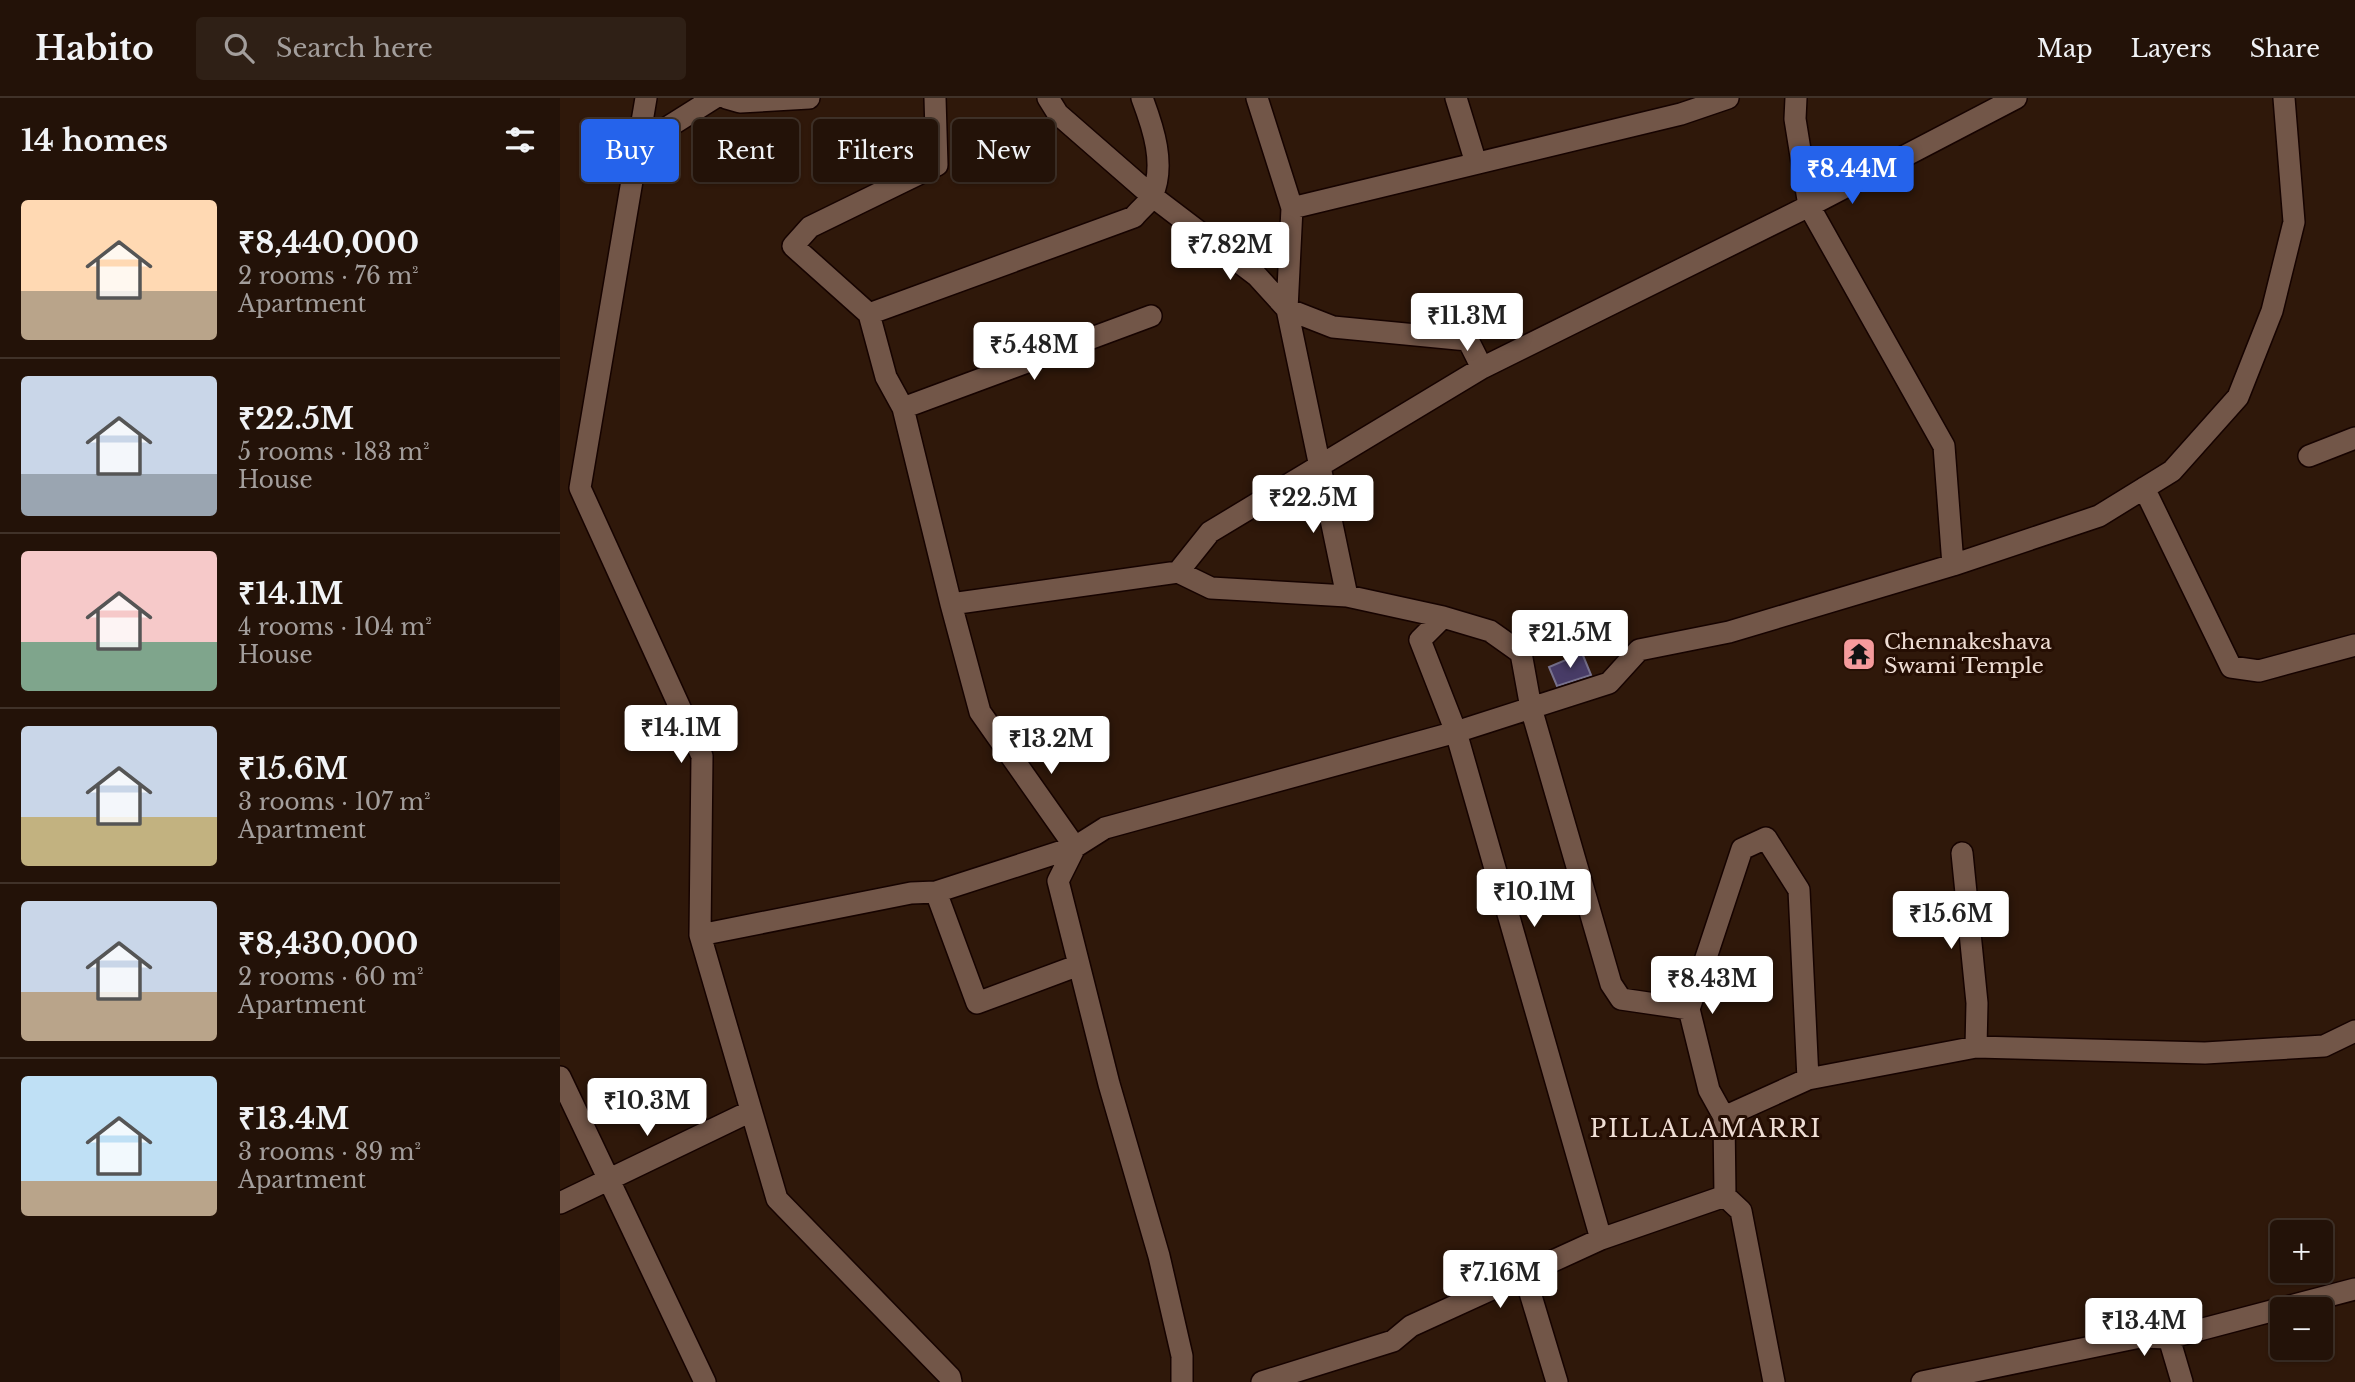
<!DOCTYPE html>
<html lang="en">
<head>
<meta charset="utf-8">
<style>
  :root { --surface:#231208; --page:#2f2016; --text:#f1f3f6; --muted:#a39e9c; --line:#403229; --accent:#2563eb }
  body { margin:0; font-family:"Libre Baskerville",serif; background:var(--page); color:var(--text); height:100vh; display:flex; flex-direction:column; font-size:26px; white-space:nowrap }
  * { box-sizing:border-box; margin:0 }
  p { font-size:23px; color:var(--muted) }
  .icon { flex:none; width:38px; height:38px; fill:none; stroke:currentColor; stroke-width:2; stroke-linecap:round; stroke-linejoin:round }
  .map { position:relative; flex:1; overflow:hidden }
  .details { display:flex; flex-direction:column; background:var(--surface); width:560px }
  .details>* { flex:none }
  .guide { position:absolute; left:21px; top:21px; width:665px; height:63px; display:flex; gap:14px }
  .tools { position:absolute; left:1710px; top:1122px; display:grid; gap:14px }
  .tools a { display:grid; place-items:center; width:63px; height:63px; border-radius:7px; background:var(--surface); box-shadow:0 2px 5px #0004,0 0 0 2px var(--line); font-size:35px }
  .price { position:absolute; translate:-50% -60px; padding:0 16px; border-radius:7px; background:#fff; color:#222; font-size:23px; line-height:46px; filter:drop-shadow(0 2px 4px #0008) }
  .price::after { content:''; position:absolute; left:50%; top:42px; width:21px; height:16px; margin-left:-10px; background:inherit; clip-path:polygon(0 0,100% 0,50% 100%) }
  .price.current { background:var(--accent); color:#fff }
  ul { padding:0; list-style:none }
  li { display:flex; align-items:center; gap:21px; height:175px; padding:0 21px }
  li+li { border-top:2px solid var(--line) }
  li span { display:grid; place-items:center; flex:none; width:196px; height:140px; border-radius:7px; color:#555 }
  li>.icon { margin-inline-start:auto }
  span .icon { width:84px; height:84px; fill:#fffc; stroke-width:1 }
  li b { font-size:30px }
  h2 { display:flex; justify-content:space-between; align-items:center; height:84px; padding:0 21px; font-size:30px }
  .chip { padding:0 24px; border-radius:7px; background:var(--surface); box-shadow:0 2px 5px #0004,0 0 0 2px var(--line); font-size:24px; line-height:63px }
  .chip.current { background:var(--accent); color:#fff }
  header { display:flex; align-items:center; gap:42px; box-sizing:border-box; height:98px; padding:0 35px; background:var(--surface); border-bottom:2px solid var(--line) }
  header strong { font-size:33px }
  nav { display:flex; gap:38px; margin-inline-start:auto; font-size:24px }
  .search { width:490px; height:63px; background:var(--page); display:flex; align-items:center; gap:18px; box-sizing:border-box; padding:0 24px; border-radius:7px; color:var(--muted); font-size:26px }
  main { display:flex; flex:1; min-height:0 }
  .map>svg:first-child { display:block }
  .building { fill:#483c67; stroke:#77718d; stroke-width:2 }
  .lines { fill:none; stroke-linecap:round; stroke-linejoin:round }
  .minor-casing { stroke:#160300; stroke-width:24 }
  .minor { stroke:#725648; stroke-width:21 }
  .labels { text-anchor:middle; stroke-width:6; stroke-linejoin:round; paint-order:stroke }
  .poi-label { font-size:21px; fill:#eeddd4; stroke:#250e03; text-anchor:start }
  .quarter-label { font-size:24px; letter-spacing:2px; fill:#eeddd4; stroke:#250e03 }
</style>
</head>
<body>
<header>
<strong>Habito</strong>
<div class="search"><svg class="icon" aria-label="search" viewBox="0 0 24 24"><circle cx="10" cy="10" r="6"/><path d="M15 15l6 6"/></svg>Search here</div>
<nav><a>Map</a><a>Layers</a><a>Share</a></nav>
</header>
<main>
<section class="details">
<h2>14 homes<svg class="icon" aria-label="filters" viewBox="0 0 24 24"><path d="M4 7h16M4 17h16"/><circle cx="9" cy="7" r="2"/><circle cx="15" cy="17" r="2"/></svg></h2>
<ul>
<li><span style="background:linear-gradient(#ffd9b3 65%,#b9a48a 0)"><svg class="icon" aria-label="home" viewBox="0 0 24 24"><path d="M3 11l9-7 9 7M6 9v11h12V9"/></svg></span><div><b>₹8,440,000</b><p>2 rooms · 76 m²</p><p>Apartment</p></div></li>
<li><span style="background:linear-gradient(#c9d6e8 70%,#9aa5b1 0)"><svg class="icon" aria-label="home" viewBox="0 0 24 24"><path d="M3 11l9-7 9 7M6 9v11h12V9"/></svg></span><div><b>₹22.5M</b><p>5 rooms · 183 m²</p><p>House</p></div></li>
<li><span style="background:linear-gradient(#f6c9c9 65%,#7fa58c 0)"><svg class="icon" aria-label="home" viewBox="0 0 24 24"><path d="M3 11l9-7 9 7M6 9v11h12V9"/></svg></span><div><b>₹14.1M</b><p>4 rooms · 104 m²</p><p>House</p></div></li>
<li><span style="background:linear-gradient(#c9d6e8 65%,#c2b280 0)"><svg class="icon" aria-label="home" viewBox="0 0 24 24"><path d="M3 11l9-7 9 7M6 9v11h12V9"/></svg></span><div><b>₹15.6M</b><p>3 rooms · 107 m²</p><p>Apartment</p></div></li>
<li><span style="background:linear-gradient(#c9d6e8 65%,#b9a48a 0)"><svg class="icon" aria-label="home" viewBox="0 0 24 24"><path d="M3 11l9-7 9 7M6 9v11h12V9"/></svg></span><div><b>₹8,430,000</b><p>2 rooms · 60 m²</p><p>Apartment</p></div></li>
<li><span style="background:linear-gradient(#bfe0f5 75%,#b9a48a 0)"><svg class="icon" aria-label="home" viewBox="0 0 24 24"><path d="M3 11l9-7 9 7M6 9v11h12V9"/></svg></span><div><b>₹13.4M</b><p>3 rooms · 89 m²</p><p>Apartment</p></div></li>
</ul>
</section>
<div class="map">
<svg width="1795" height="1284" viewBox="0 0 1795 1284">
  <rect width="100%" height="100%" fill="#2f180a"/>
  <path class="building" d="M1022,555L1031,577L997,588L989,569Z"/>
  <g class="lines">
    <g class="minor-casing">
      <path id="minor" d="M86,0L20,390L142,658L140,837L217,1101L390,1279L391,1284
        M166,0L180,4L249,0
        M488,0L498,16L592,98L697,178L727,211L773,229L908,242L922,270
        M697,0L732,110L727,211L787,498
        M896,0L916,65
        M1236,0L1235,21L1249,108L1456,0
        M78,48L154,0
        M732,110L1121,16L1168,0
        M309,216L574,119C579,112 589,105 592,98C606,67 593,29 582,0
        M343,310L591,218
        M1749,358L1795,340
        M1584,390L1671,569L1699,573L1795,547
        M618,474L650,434L922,270L1249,108L1384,348L1393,467
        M391,506L618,474L651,490L787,498L883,519L930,533L961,555L971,610L1051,886L1061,901L1129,911
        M883,519L860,542L896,634L1041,1141
        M1402,755L1417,905L1416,949
        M376,794L417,905L519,867
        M140,837L351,795L376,794L515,749L420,614L391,506L343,310L326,279L309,216L233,148L250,129L377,67L375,0
        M0,979L145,1284
        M1164,1019L1248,981L1416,949L1645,955L1764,948L1795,933
        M0,1105L191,1013
        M965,1178L997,1284
        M1609,1240L1622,1284
        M622,1284V1258L599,1158L549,986L498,783L515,749L545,730L896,634L1049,585L1079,552L1169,534L1393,467L1539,418L1612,373L1678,299L1712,213L1734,124L1724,0
        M702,1284L833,1243L851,1228L1041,1141L1165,1098
        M1214,1284L1181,1113L1165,1098L1164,1019L1149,992L1129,911L1182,751L1206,740L1239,792L1248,981
        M1362,1284L1580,1239L1609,1240L1795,1191"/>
    </g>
    <use href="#minor" class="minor"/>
  </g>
  <defs>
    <g id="temple-square" transform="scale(1.75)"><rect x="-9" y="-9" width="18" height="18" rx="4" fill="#f59b9c" stroke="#250e03"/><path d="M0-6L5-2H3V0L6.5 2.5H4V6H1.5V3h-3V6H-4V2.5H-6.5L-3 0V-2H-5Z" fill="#111"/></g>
  </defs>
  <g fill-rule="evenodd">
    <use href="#temple-square" x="1299" y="556"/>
  </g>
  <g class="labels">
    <g class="poi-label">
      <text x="1324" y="551">Chennakeshava<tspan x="1324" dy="24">Swami Temple</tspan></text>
    </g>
    <g class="quarter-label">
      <text x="1146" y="1039">PILLALAMARRI</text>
    </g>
  </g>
</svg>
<div class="tools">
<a>+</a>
<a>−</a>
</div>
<b class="price current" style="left:1292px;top:108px">₹8.44M</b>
<b class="price" style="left:670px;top:184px">₹7.82M</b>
<b class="price" style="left:907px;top:255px">₹11.3M</b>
<b class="price" style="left:474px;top:284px">₹5.48M</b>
<b class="price" style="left:753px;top:437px">₹22.5M</b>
<b class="price" style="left:1010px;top:572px">₹21.5M</b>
<b class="price" style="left:121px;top:667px">₹14.1M</b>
<b class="price" style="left:491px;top:678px">₹13.2M</b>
<b class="price" style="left:974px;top:831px">₹10.1M</b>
<b class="price" style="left:1391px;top:853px">₹15.6M</b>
<b class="price" style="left:1152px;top:918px">₹8.43M</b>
<b class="price" style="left:87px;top:1040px">₹10.3M</b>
<b class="price" style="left:940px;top:1212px">₹7.16M</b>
<b class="price" style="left:1584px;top:1260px">₹13.4M</b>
<div class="guide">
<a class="chip current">Buy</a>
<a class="chip">Rent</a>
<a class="chip">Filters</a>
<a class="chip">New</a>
</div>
</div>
</main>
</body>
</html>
